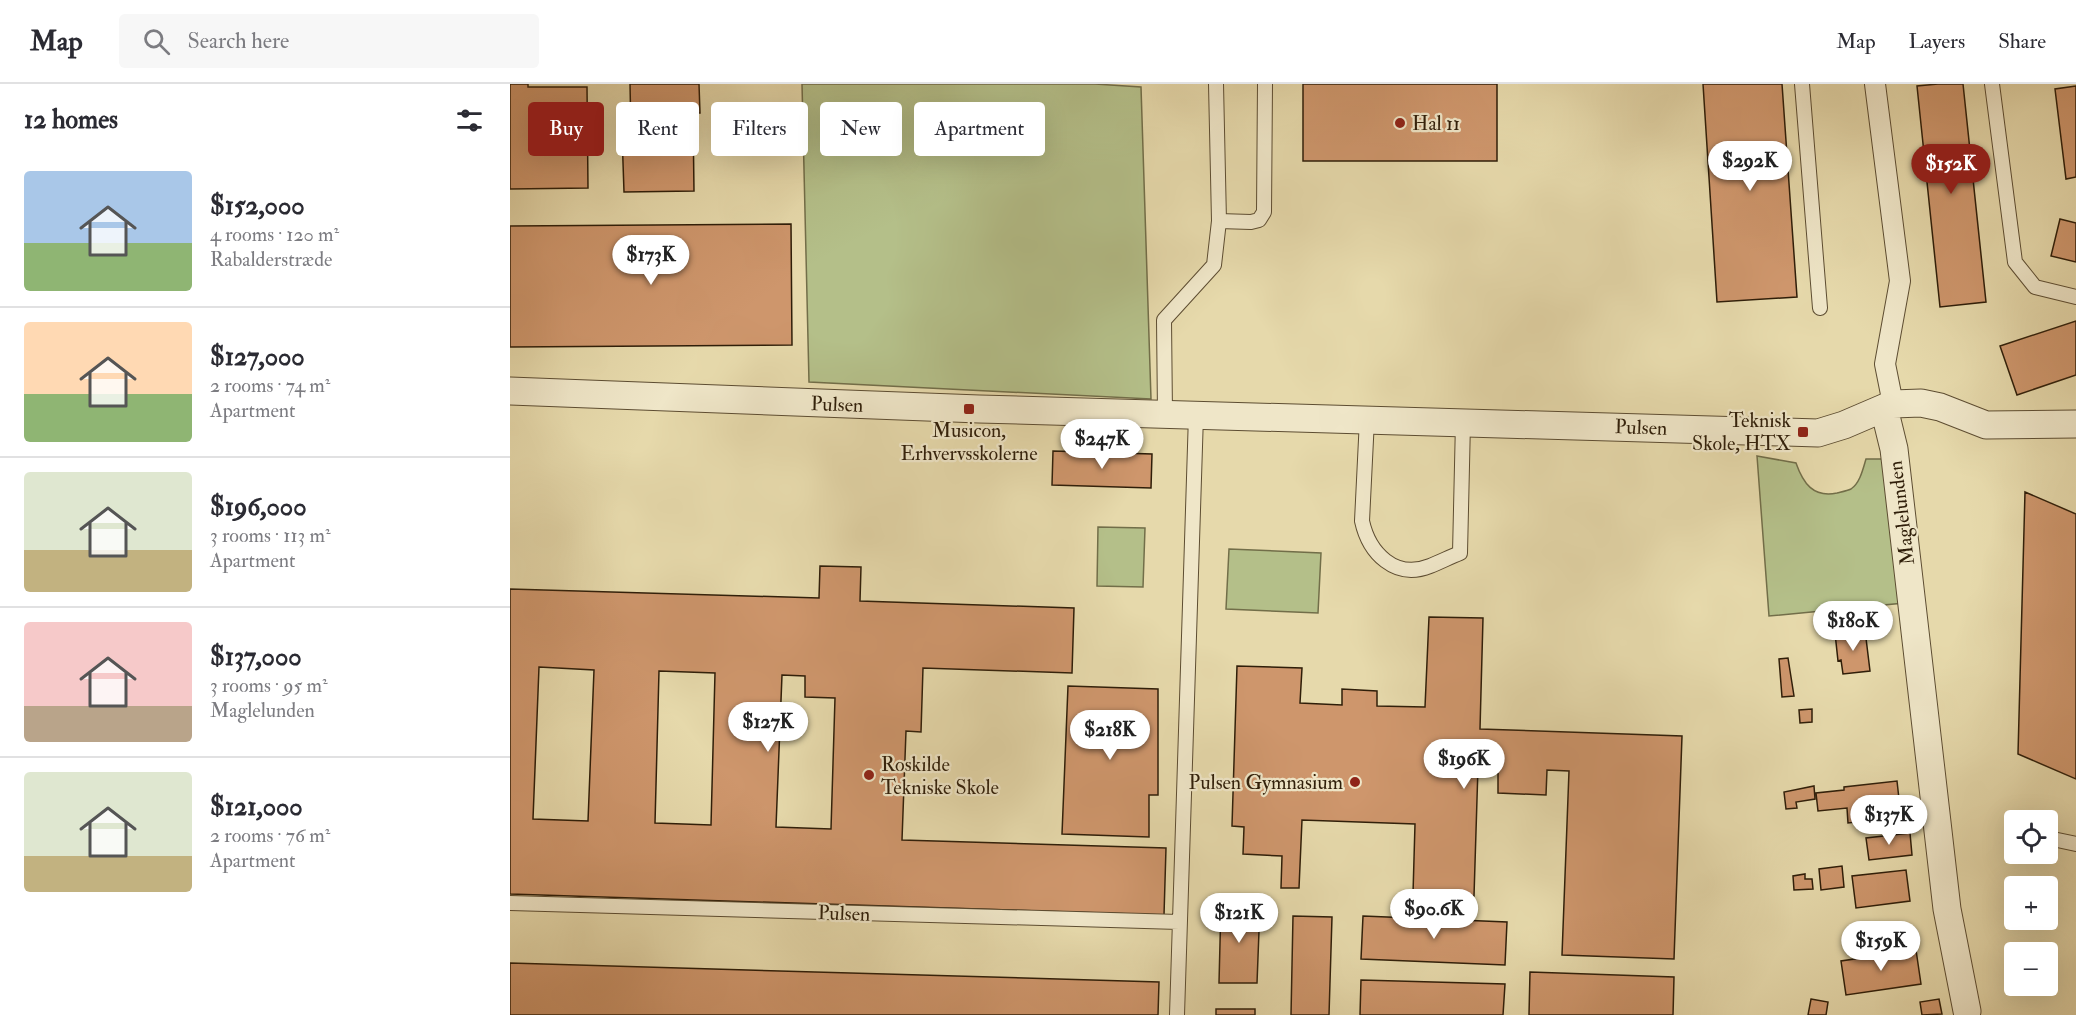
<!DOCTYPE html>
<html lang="en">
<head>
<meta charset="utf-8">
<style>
  :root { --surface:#fff; --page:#f7f7f7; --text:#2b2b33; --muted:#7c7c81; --line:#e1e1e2; --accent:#8f2418 }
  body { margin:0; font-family:"IM FELL Double Pica",serif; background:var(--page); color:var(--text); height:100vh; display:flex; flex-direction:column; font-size:22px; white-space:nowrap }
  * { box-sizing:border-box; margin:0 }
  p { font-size:20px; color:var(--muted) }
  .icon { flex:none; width:33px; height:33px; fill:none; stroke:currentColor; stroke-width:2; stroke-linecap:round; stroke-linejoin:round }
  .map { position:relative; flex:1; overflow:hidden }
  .details { display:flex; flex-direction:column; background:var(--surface); width:510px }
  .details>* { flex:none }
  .guide { position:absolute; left:18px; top:18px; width:570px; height:54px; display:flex; gap:12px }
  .tools { position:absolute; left:1494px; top:726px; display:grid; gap:12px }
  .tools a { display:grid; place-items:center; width:54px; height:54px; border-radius:6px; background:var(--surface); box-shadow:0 6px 24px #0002; font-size:30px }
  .price { position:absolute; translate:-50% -51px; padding:0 14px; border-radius:21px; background:#fff; color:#222; font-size:20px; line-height:39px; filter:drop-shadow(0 2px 3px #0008) }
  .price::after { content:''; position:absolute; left:50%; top:36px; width:18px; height:14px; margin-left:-9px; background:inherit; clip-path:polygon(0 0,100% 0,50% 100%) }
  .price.selected { background:var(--accent); color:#fff }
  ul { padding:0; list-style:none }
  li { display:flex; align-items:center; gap:18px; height:150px; padding:0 24px }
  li+li { border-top:2px solid var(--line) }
  li span { display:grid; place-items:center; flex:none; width:168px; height:120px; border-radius:6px; color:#555 }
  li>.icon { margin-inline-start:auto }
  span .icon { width:72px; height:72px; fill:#fffc; stroke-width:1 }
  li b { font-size:26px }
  h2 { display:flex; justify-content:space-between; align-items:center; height:72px; padding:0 24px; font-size:26px }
  .tag { padding:0 21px; border-radius:6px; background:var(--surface); box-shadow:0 6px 24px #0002; font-size:21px; line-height:54px }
  .tag.selected { background:var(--accent); color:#fff }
  header { display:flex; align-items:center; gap:36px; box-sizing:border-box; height:84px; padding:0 30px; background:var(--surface); border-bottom:2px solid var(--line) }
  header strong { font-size:28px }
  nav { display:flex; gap:33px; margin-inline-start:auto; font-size:21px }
  .search { width:420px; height:54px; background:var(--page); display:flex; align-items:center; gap:15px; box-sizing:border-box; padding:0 21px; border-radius:6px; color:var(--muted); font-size:22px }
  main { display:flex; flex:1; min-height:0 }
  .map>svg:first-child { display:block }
  .green { fill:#b4bf89; stroke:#726e49; stroke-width:1.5 }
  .building { fill:#ce966c; stroke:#2f1e09; stroke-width:1.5; fill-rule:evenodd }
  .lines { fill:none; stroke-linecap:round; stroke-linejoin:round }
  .service-casing { stroke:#5d4d32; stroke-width:16 }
  .pedestrian-casing { stroke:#5d4d32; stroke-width:22 }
  .minor-casing { stroke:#5d4d32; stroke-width:29 }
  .service { stroke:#efe6c8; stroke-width:14 }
  .pedestrian { stroke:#efe6c8; stroke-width:20 }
  .minor { stroke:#efe6c8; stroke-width:27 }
  .poi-dot { fill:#8f2418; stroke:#efe6c8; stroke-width:2 }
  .labels { text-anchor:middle; stroke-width:4.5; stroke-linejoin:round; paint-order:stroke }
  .poi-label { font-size:20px; fill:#2f1e09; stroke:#efe6c8; text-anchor:start }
  .street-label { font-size:20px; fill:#2f1e09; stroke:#efe6c8 }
</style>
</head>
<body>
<header>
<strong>Map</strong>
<div class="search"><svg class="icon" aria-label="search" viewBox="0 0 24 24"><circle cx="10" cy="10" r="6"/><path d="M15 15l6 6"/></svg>Search here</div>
<nav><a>Map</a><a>Layers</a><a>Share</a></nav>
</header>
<main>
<section class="details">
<h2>12 homes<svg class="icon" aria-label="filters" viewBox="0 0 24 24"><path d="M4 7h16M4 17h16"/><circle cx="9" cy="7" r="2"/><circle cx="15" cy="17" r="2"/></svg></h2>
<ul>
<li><span style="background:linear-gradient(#a9c7e8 60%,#8fb573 0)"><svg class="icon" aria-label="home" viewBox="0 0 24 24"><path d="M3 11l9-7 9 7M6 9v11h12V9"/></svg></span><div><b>$152,000</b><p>4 rooms · 120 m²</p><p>Rabalderstræde</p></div></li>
<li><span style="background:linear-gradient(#ffd9b3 60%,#8fb573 0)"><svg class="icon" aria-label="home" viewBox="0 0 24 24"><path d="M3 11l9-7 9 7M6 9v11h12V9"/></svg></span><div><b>$127,000</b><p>2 rooms · 74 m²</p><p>Apartment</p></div></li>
<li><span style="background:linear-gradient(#dfe7d0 65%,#c2b280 0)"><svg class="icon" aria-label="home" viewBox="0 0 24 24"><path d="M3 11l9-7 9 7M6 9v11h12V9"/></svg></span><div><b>$196,000</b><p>3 rooms · 113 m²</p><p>Apartment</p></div></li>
<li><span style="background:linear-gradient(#f6c9c9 70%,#b9a48a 0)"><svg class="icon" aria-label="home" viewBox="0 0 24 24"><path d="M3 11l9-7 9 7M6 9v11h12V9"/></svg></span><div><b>$137,000</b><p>3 rooms · 95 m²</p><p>Maglelunden</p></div></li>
<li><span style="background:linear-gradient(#dfe7d0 70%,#c2b280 0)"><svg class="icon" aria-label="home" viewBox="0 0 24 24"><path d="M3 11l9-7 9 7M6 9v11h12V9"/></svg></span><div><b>$121,000</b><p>2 rooms · 76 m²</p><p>Apartment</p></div></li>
</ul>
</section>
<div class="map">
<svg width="1566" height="931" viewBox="0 0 1566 931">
  <rect width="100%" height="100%" fill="#e6d9ab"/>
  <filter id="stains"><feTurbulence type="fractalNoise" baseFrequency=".00333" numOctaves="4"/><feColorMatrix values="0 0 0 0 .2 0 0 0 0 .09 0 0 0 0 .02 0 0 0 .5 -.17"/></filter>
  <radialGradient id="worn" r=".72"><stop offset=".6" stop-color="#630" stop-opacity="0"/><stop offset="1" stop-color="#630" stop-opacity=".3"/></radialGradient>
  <path class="green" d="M292,0H585L631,3L641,315L299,298Z
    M1247,372L1286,379C1293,399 1303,414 1327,409C1331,408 1337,407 1341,405C1350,399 1353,385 1356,375H1374L1394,519L1259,532Z
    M588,443L635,444L633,503L587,502Z
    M719,465L811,469L808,529L716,525Z"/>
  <path class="building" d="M0,0H18V3H77L78,104L0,105Z
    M120,0H189L190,29H183L184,107L114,108L112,49H121Z
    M793,0H987V77H793Z
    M1193,0H1272L1287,213L1207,218Z
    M1428,0H1453L1476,218L1430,223L1407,2Z
    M1566,2V93L1556,95L1545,5Z
    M1550,135L1566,139V178L1541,172Z
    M281,140L282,261L0,263V142Z
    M1566,237V291L1507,311L1490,262Z
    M543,367L642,370L641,404L542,401Z
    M1515,408L1566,430V695L1508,670Z
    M310,482L351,483L350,517L564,524L562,589L413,584L411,648L396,647L392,756L656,764L654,831L0,810V505L309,514ZM29,583L84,586L78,737L23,735ZM149,587L205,589L201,741L145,739ZM272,591L295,592V613L325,614L321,745L266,743Z
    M919,533L973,534L970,645L1172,652L1164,875L1052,871L1059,687L1037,686L1036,711L988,709V684L968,683L964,812L903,810L905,740L792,736L789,804H771L772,772L733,770L734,743L722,742L727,582L792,584L790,619L832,621V605L867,607V622L915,623Z
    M1355,546L1360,587L1333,590L1331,576L1328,577L1325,549Z
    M1278,574L1284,612L1272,613L1269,575Z
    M558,602L648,605V711H639V753L552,750Z
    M1302,625V638L1290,639L1289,626Z
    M1387,697L1391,733L1338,739L1337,724L1308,727L1306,709L1334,706V703Z
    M1304,702L1305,715L1286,718L1287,724L1276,725L1274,708Z
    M1400,749L1402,771L1359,776L1356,754Z
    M1332,782L1334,803L1311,806L1309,785Z
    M1396,786L1400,817L1346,824L1342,792Z
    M1295,790V795H1302L1303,805L1284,806L1283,792Z
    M711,820L750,821L747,899H709Z
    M783,832L822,833L819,931H781Z
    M853,832L997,838L995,881L851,875Z
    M1406,866L1411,900L1336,911L1331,877Z
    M0,879L649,898L648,931H0Z
    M1020,888L1164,893L1163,931H1019Z
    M851,896L995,900L993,931H850Z
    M1301,915L1318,918L1316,931H1298Z
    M1429,915L1432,930L1412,931L1410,918Z
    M706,925H745V931H706Z"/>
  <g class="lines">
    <g class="service-casing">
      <path id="service" d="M1292,0L1310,224
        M1482,0L1505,178L1525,203L1566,213
        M709,137L741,138L749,136L754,128L755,0
        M655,330L654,236L704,181L709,137L706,0
        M857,335L852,437C859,469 885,496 920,482C930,478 940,473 950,469L953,338
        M1538,754L1566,760
        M0,819L669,838
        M667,931L686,331"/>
    </g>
    <g class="pedestrian-casing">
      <path id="pedestrian" d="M1365,0L1390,197L1375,280L1383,320"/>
    </g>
    <g class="minor-casing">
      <path id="minor" d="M0,307L469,325L1308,349L1334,341L1383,320L1411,319L1430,323L1476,341L1566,340
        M1374,324L1384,365L1437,825L1457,927"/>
    </g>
    <use href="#service" class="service"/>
    <use href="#pedestrian" class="pedestrian"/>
    <use href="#minor" class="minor"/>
  </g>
  <g class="poi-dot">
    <circle cx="890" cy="39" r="6"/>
    <rect x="453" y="319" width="12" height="12" rx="3"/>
    <rect x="1287" y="342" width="12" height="12" rx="3"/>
    <circle cx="359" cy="691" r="6"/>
    <circle cx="845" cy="698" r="6"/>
  </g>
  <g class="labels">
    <g class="poi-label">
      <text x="902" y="46">Hal 11</text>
      <text x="1281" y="343" text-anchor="end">Teknisk<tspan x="1281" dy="23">Skole, HTX</tspan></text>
      <text x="459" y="353" text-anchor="middle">Musicon,<tspan x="459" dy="23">Erhvervsskolerne</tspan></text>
      <text x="371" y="687">Roskilde<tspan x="371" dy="23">Tekniske Skole</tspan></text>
      <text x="833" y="705" text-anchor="end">Pulsen Gymnasium</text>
    </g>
    <g class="street-label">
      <text transform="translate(327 320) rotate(2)" y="7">Pulsen</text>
      <text transform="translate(1131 343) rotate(2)" y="7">Pulsen</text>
      <text transform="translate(1391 429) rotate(-97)" y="7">Maglelunden</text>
      <text transform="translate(334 829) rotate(2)" y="7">Pulsen</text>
    </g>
  </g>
  <rect width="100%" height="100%" filter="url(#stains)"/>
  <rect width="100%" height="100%" fill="url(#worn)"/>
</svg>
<div class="tools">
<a><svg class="icon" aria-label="locate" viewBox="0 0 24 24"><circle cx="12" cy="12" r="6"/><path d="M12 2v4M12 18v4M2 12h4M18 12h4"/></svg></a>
<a>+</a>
<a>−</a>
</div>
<b class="price" style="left:1240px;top:108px">$292K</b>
<b class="price selected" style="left:1441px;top:111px">$152K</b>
<b class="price" style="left:141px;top:202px">$173K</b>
<b class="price" style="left:592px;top:386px">$247K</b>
<b class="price" style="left:1343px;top:568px">$180K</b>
<b class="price" style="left:258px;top:669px">$127K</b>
<b class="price" style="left:600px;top:677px">$218K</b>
<b class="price" style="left:954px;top:706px">$196K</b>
<b class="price" style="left:1379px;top:762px">$137K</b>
<b class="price" style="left:924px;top:856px">$90.6K</b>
<b class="price" style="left:729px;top:860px">$121K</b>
<b class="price" style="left:1371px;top:888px">$159K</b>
<div class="guide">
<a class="tag selected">Buy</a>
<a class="tag">Rent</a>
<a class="tag">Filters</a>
<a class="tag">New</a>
<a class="tag">Apartment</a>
</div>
</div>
</main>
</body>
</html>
